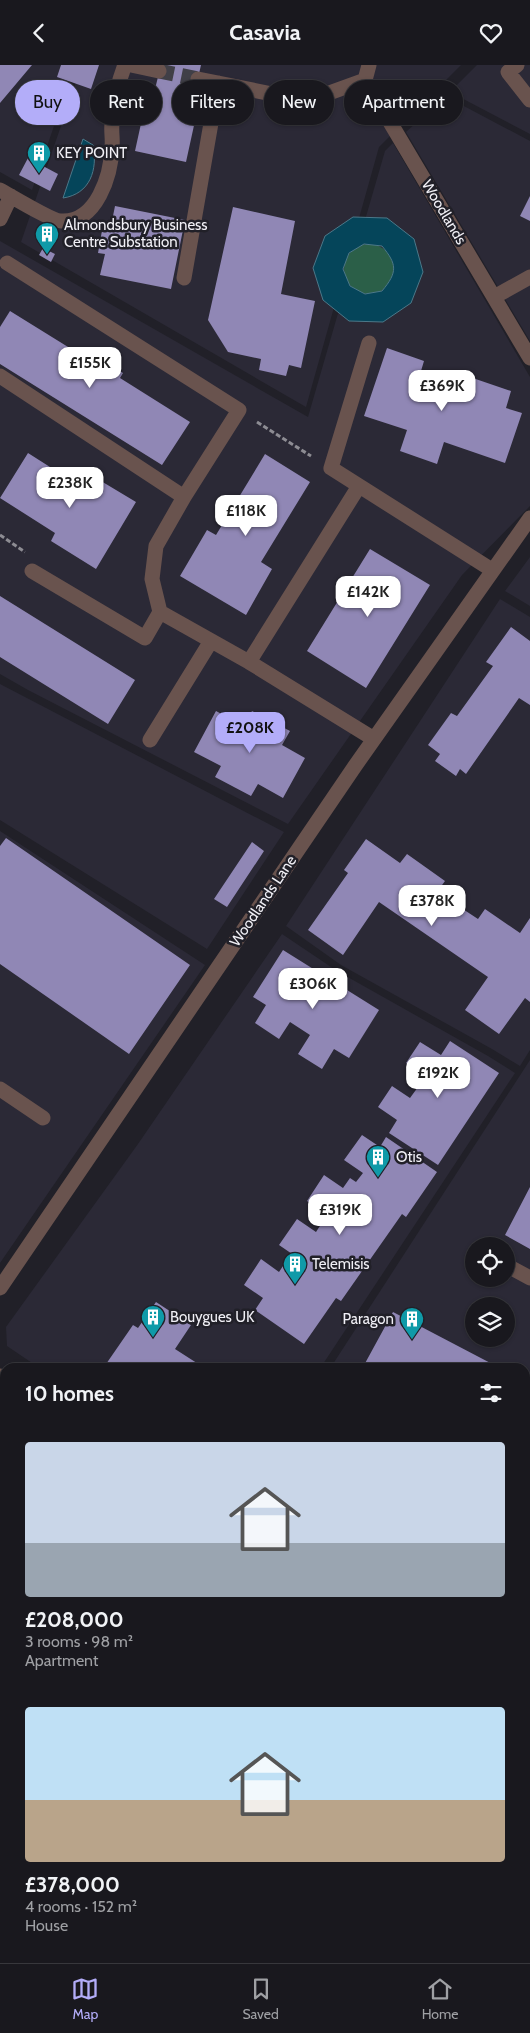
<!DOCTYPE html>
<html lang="en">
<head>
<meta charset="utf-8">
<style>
  :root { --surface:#19181e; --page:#26252b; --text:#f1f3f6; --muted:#9fa0a4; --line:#37373c; --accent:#b3adf9 }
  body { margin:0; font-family:Cabin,sans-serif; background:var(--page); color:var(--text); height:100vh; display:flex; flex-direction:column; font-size:19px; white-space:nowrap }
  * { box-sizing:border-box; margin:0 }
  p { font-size:16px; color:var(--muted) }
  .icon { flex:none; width:28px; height:28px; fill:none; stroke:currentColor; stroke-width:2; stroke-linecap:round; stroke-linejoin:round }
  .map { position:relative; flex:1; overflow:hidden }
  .panel { position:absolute; left:0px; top:1298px; width:530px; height:601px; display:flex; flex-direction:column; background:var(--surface); border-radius:15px 15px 0 0; box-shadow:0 1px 4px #0004,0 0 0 1px var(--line) }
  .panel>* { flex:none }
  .banner { position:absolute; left:15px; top:15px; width:500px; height:45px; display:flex; gap:10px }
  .buttons { position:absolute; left:465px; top:1172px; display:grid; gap:10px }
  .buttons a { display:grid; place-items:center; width:50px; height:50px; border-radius:50%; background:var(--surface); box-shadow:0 1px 4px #0004,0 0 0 1px var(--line); font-size:25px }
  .price { position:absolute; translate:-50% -42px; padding:0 11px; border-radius:10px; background:#fff; color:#222; font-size:16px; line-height:32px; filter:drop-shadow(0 1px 2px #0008) }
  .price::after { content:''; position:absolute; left:50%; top:30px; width:15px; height:11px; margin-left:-8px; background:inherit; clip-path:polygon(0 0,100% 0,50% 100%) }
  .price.selected { background:var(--accent); color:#111 }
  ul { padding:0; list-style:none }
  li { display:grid; align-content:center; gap:10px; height:265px; padding:0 25px }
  li span { display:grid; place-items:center; height:155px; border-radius:5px; color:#555 }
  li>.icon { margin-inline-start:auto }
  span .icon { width:90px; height:90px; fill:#fffc; stroke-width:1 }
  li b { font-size:21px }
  h2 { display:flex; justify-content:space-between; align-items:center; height:60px; padding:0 25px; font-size:21px }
  .tag { padding:0 18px; border-radius:22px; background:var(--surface); box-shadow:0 1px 4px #0004,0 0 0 1px var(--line); font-size:18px; line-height:45px }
  .tag.selected { background:var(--accent); color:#111 }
  header { display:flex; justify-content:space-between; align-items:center; height:65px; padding:0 25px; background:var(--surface); font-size:22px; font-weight:700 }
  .dock { display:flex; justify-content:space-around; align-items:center; height:70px; border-top:1px solid var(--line); background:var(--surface); font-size:14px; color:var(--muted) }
  .dock a { display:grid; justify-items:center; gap:2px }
  .dock .selected { color:var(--accent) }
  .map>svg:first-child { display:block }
  .built { fill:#2b2936; fill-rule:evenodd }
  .forest { fill:#2b5f48 }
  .water { fill:#05455a; stroke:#4c7889; fill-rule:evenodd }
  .building { fill:#9087b5 }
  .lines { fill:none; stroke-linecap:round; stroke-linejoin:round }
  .minor-tunnel { stroke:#403f47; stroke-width:15; stroke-dasharray:15 8; stroke-linecap:butt }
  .path { stroke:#8d8c93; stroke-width:3; stroke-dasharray:5 2.5; stroke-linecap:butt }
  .minor { stroke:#69534e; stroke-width:15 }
  .labels { text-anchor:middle; stroke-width:5; stroke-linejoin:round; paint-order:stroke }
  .poi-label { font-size:15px; fill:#f1f0f6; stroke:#212028; text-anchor:start }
  .street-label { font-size:15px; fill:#f1f0f6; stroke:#212028 }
</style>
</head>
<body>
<header><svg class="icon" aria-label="back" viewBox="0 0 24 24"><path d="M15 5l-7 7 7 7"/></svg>Casavia<svg class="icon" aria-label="heart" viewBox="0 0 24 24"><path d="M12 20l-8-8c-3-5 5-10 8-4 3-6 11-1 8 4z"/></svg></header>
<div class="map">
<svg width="530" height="1898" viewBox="0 0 530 1898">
  <rect width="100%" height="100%" fill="#212028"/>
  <path class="built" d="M0,0H75L32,125L0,107Z
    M82,0H461L379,82L306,342L21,177Z
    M477,0H530V69L450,27Z
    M445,31L530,76V276L406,67Z
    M393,78L530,312V441L462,510L288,759L28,625L0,609V176L308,352L385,86Z
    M530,492V541L505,526Z
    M500,534L530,552V985L520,1001L492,984L341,900L286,861Z
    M0,619L284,767L207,884L0,755Z
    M0,766L205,900L0,1198Z
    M282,869L337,906L488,991L515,1008L321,1302H38L7,1281L6,1262L138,1079Z
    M530,995V1629L525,1626V1302H331ZM474,1181H506V1214H474ZM474,1241H506V1274H474Z"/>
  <path class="forest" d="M344 204a25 25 0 1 1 50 0a25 25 0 1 1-50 0Z"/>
  <path class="water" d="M83,74L93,80C98,105 90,129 63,133Z
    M353,152L387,153L414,174L423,207L411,238L383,257L349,256L323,235L313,203L325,171ZM364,179L382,181C397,199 398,207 382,226L365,229L350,221L343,204L349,188Z"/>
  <path class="building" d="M0,0H32L0,38Z
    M61,0H99L91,24L57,12Z
    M161,0H201L194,31L200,33L186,97L135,86L149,22L155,24Z
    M28,93L58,109L50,126L19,110Z
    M530,131V156L520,151Z
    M115,141L185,155L171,224L100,210L105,189L98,188L103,160L111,161Z
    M233,142L295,156L281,229L315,236L301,303L289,300L286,311L259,305L261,294L228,287L208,255Z
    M43,183L55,189L51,197L39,190Z
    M10,246L81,290L85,284L123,308L120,313L190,357L162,400L0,299V262Z
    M387,283L424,296L418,316L455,329L461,309L511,326L506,343L522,348L505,398L444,377L437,399L400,386L407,365L364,351Z
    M28,388L83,423L91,410L136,437L96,504L51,476L55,468L0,433Z
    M265,389L310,417L261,497L272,504L246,550L180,511L207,465L216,470Z
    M370,484L430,520L366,623L307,586Z
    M0,531L135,615L108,659L0,592Z
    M511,562L530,576V640L519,633L466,709L460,704L456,711L435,696L440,689L428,680L451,648L457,651L493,601L486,597Z
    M216,646L244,661L252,646L290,666L282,680L305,693L283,733L258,719L251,731L215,712L221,701L194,687Z
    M6,773L190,900L129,989L0,899V781Z
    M366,774L400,798L407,789L445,816L437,827L478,854L485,844L520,868L530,853V937L525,933L499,969L465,945L488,912L379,837L343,890L308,865L348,808L344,805Z
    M252,777L264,786L227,842L214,834Z
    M283,885L379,945L349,993L334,984L322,1004L298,989L310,970L290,957L279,974L255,958L266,940L253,932Z
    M450,976L499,1008L438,1100L389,1068L397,1055L378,1042L392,1021L410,1033L418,1022L425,1011L406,998L420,977L441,990Z
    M362,1070L380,1082L386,1072L437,1107L406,1152L402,1149L341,1236L336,1233L304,1279L255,1245L263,1233L244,1220L261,1194L279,1207L285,1198L291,1202L298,1193L279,1180L297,1154L316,1167L327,1150L307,1136L324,1110L343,1123L350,1113L356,1117L363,1108L344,1095Z
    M530,1122V1184L505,1170Z
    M156,1237L191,1260L175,1284L203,1302H104L133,1260L138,1263Z
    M393,1247L498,1302H363Z
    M525,1317L530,1319V1553L525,1550Z
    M0,1427L5,1430L0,1442Z
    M5,1437V1477L0,1474V1445Z
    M525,1799L530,1802L525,1809Z
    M306,1894H333L332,1898Z
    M402,1894H439L438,1898H402Z"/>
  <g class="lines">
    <path class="minor-tunnel" d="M159,6L198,14"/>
    <path class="path" d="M257,357L311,391
      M0,470L25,487
      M521,1894L527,1898"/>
    <path class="minor" d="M131,0L159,6
      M369,0L365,15L530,293
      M517,0L508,7L530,35
      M198,14L307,36L365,15
      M0,125C11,131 52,156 61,156C97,158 111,110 112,82C113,74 111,67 112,59C114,39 117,19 125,0
      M0,154L11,131
      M7,198L239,345L184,432L156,481L152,514L160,547
      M184,213L218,18
      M494,232L530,212
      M369,278L331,403L492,505
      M0,311L184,432
      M32,506L145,573L160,547L249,597L374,674
      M249,597L359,421
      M150,675L211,576
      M0,1024L43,1053
      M506,1200L530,1213
      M0,1223L355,701L530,453
      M0,1311L5,1314
      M0,1501L5,1503
      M0,1559L5,1549
      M525,1666L530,1670
      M0,1787L5,1801
      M38,1894L40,1898
      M149,1897L157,1898
      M364,1898L366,1894"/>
  </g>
  <defs>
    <g id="building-pin" transform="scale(1.25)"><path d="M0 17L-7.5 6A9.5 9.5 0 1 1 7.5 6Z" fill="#0f9aa8" stroke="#212028"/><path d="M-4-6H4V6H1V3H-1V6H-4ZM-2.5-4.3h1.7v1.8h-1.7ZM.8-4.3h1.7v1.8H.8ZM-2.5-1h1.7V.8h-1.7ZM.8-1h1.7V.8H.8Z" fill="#fff"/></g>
  </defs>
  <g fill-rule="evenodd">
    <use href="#building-pin" x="39" y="88"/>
    <use href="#building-pin" x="47" y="169"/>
    <use href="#building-pin" x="378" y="1092"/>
    <use href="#building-pin" x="295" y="1199"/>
    <use href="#building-pin" x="153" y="1252"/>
    <use href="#building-pin" x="412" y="1254"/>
  </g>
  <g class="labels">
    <g class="poi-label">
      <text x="56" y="93">KEY POINT</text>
      <text x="64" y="165">Almondsbury Business<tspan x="64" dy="17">Centre Substation</tspan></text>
      <text x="396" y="1097">Otis</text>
      <text x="312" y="1204">Telemisis</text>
      <text x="170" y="1257">Bouygues UK</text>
      <text x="394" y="1259" text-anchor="end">Paragon</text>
    </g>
    <g class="street-label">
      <text transform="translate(444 147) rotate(59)" y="5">Woodlands</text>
      <text transform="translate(263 836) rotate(-56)" y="5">Woodlands Lane</text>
    </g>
  </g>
</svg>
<div class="buttons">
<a><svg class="icon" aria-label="locate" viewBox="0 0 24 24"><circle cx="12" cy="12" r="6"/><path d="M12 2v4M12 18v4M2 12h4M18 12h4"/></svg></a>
<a><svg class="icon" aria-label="layers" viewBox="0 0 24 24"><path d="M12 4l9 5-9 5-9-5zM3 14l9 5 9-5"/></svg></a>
</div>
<b class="price" style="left:90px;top:324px">£155K</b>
<b class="price" style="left:442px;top:347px">£369K</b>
<b class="price" style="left:70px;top:444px">£238K</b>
<b class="price" style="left:246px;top:472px">£118K</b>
<b class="price" style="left:368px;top:553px">£142K</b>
<b class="price selected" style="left:250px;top:689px">£208K</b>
<b class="price" style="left:432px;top:862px">£378K</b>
<b class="price" style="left:313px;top:945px">£306K</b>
<b class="price" style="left:438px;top:1034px">£192K</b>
<b class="price" style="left:340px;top:1171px">£319K</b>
<div class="banner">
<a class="tag selected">Buy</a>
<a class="tag">Rent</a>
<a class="tag">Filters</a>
<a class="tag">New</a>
<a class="tag">Apartment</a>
</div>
<section class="panel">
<h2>10 homes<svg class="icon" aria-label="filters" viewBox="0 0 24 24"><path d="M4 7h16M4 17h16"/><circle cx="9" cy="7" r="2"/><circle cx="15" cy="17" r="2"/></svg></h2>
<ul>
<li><span style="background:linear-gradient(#c9d6e8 65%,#9aa5b1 0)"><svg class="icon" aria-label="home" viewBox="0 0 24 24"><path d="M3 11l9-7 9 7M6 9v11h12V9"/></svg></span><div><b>£208,000</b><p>3 rooms · 98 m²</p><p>Apartment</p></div></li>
<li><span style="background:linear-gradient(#bfe0f5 60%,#b9a48a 0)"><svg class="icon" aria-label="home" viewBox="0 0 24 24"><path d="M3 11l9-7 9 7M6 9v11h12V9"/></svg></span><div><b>£378,000</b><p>4 rooms · 152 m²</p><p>House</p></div></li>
</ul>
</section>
</div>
<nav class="dock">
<a class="selected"><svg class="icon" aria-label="map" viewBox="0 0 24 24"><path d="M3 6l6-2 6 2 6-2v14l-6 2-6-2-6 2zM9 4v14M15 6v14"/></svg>Map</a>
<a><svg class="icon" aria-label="saved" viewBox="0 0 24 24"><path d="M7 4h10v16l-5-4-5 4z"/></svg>Saved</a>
<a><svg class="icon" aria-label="home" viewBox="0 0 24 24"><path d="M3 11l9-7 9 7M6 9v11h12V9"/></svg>Home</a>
</nav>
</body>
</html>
